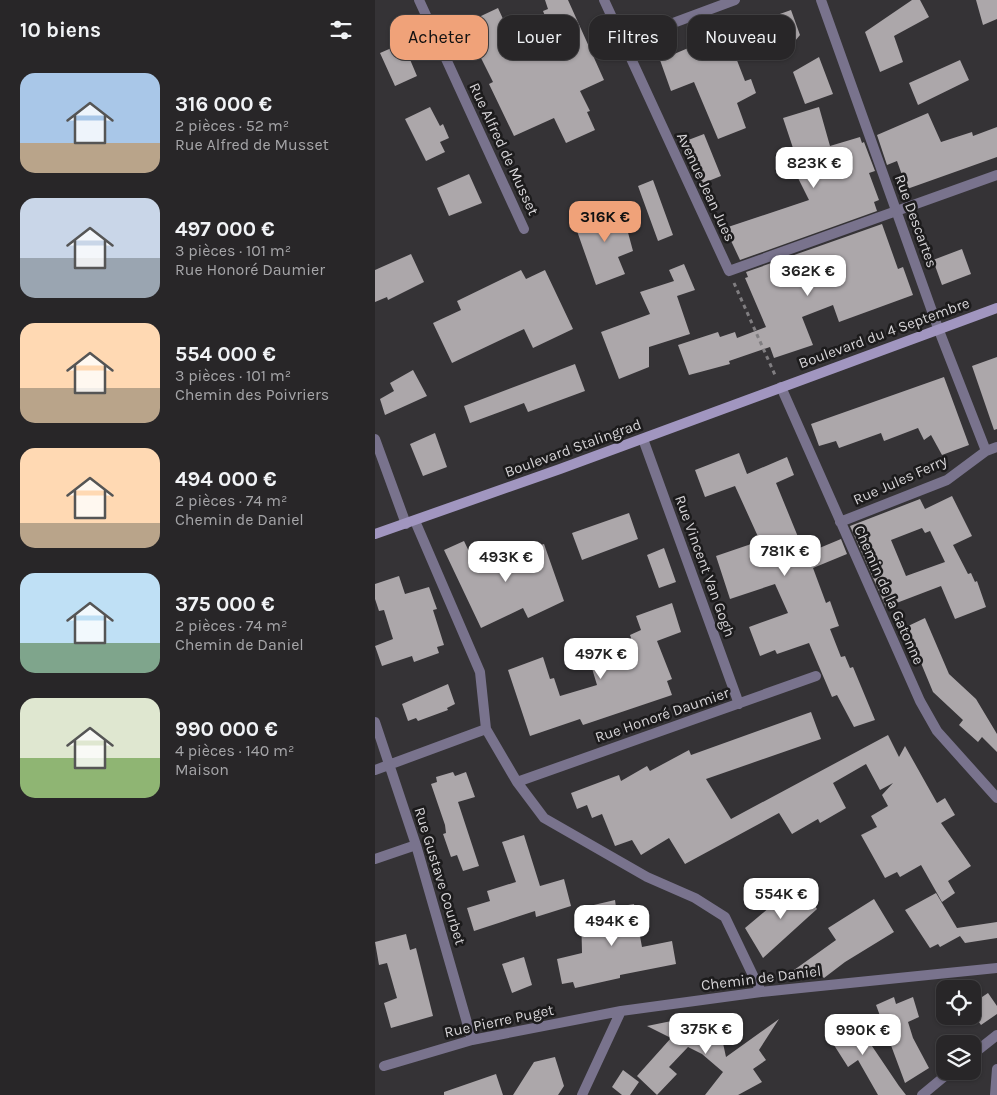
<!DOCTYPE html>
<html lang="fr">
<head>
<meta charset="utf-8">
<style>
  :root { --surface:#282628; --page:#302e30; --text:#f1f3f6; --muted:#a5a5a8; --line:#444345; --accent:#f0a279 }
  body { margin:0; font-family:Karla,sans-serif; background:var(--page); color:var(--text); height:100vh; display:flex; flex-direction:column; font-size:19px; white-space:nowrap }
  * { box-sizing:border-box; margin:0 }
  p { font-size:16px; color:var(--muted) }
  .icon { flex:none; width:28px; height:28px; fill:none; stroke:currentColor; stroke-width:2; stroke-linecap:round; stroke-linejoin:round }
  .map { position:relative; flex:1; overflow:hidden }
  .details { display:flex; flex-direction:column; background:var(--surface); width:375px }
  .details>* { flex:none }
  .top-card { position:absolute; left:15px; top:15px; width:475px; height:45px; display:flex; gap:10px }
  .tools { position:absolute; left:561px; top:980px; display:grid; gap:10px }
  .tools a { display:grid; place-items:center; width:45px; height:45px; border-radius:10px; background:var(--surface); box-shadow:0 1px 4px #0004,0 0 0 1px var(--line); font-size:25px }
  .price { position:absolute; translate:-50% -42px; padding:0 11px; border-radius:10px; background:#fff; color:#222; font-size:16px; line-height:32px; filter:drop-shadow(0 1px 2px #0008) }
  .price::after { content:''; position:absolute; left:50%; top:30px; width:15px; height:11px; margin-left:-8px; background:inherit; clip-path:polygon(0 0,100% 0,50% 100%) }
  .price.active { background:var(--accent); color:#111 }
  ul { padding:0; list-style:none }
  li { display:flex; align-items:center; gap:15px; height:125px; padding:0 20px }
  li span { display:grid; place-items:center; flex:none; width:140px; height:100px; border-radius:15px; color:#555 }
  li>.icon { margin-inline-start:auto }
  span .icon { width:60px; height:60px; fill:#fffc; stroke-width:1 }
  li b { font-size:21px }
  h2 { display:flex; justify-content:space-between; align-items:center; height:60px; padding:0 20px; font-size:21px }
  .pill { padding:0 18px; border-radius:15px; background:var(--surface); box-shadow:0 1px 4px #0004,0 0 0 1px var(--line); font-size:18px; line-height:45px }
  .pill.active { background:var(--accent); color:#111 }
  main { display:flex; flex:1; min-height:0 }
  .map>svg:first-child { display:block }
  .building { fill:#aca7aa; fill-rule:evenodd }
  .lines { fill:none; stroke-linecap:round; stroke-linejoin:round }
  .path { stroke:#807e81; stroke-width:3; stroke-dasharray:4 4; stroke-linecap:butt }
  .lane { stroke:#79738d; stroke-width:10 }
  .street { stroke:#79738d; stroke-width:10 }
  .secondary { stroke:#a196c0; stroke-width:10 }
  .labels { text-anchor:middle; stroke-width:5; stroke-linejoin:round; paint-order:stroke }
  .street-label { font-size:15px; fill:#d6d4d7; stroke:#1c1b1c }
</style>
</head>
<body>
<main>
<section class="details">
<h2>10 biens<svg class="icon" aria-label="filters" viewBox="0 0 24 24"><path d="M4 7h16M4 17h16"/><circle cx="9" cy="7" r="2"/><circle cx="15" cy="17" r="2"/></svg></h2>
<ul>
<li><span style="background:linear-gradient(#a9c7e8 70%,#b9a48a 0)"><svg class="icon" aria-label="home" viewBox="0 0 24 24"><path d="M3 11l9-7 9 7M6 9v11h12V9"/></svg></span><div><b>316 000 €</b><p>2 pièces · 52 m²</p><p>Rue Alfred de Musset</p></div></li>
<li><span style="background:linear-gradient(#c9d6e8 60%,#9aa5b1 0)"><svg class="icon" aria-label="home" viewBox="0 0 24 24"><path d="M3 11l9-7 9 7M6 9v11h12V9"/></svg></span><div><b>497 000 €</b><p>3 pièces · 101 m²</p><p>Rue Honoré Daumier</p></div></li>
<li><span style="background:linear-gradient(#ffd9b3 65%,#b9a48a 0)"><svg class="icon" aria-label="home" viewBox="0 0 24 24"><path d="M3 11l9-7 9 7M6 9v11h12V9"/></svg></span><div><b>554 000 €</b><p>3 pièces · 101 m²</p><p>Chemin des Poivriers</p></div></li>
<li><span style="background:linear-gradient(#ffd9b3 75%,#b9a48a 0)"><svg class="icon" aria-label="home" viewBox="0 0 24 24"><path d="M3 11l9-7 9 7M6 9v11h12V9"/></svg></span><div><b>494 000 €</b><p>2 pièces · 74 m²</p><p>Chemin de Daniel</p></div></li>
<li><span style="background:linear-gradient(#bfe0f5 70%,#7fa58c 0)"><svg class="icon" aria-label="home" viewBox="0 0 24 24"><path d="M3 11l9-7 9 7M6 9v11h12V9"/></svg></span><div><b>375 000 €</b><p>2 pièces · 74 m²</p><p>Chemin de Daniel</p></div></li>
<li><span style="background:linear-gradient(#dfe7d0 60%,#8fb573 0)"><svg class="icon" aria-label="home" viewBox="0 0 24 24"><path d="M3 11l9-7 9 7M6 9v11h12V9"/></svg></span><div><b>990 000 €</b><p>4 pièces · 140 m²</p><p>Maison</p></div></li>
</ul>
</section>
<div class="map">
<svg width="622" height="1095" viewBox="0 0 622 1095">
  <rect width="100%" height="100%" fill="#353336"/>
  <path class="building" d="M170,0H193L229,80L205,91L215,111L212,112L220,130L191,143L179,118L139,136L114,84L118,82L89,24L123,8L134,32L170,16L168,11L173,9Z
    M537,0H545L554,17L519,36L528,62L505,72L490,32Z
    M601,0H622V19L608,25Z
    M416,10L425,35L420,41L398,48L388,20Z
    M351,32L370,81L376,79L381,93L362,103L371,128L343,139L319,82L296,91L285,60Z
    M28,43L42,76L20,86L5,53Z
    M444,57L458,94L430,104L418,72Z
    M585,60L594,80L543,105L534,83Z
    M55,107L65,126L68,124L74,138L65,142L70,152L51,161L30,119Z
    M444,107L455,146L485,137L487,143L489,142L500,171L494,173L504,200L499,202L502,211L365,260L350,228L434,200L417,166V159L421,157L408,118Z
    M553,113L566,142L597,132L598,136L622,127V157L532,189L522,161L512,165L502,135Z
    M329,134L346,176L326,184L308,142Z
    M94,174L107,203L74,216L62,188Z
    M278,180L298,235L283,241L263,186Z
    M245,203L258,251L243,257L250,274L221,285L202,231L205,229L202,221Z
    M507,224L523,269L528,267L538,295L464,322L458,305L427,317L438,345L399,358L395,347L354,361L355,364L314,375L303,345L343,332L345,337L360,332L362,338L391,327L370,278L373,277L371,272Z
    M587,249L596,274L567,285L558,260Z
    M36,254L49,282L13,300L12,297L0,302V270Z
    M309,264L320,290L302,296L315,334L274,347V367L244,379L226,332L275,314L265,292L299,281L294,270Z
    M146,270L151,279L170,270L198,329L158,348L149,329L77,363L58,323L86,310L82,301Z
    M622,357V429L619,430L597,366Z
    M200,364L210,391L153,412L149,403L95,423L89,406Z
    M38,370L52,396L10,415L5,399L19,391L15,383Z
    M569,377L594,445L567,455L556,435L549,440L543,428L509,441L506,433L464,448L461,441L444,446L436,424Z
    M60,433L72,467L48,476L35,444Z
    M364,453L372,474L412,457L419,475L401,483L430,554L466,539L472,554L438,568L451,603L455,601L464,626L455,629L466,657L470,656L475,668L478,667L500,720L479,727L462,695L457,697L434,643L402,654L400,650L385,656L374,627L413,613L400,584L355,599L341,556L385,541L360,486L330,497L320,470Z
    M577,496L597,536L578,545L593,574L596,573L600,582L602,581L611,607L580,619L566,586L511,607L475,526L545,499L550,509ZM547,528L550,533L555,531L570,562L531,576L516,540Z
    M254,513L263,539L207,560L197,533Z
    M89,541L101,566L169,544L189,601L153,618L148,608L106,628L69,550Z
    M289,548L301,582L284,588L272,555Z
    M24,576L30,594L54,587L62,609L58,610L69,645L62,647L64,653L39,662L37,656L7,666L0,646L18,639L9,610L4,611L0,599V584Z
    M297,603L306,632L282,641L297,679L292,681L297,695L208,725L205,719L155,736L133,670L168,657L175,679L179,678L185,696L222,685L216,665L260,649L255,635L266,630L261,616Z
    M550,618L574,674L601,699L622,734V752L607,737L603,742L584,725L588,720L558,692L531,627Z
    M73,684L80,704L72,708L73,710L43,721L41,718L33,721L27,704Z
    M436,712L446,739L331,779L356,819L513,735L524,757L530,746L562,803L570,798L580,815L566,823L596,866L573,881L580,893L567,902L546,865L525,877L522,872L510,878L486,835L502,827L496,816L513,806L507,795L518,783L505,790L491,764L458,783L471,808L445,823L443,819L417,834L404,813L310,864L294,838L266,855L257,840L240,846L227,814L217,818L212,805L202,809L196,793L244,775L246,781L272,766L275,771L314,750L316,755Z
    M78,772L80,776L91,772L100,797L83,802L104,866L88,871L82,855L76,857L68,834L71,833L70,825L56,784L62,782L61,777Z
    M149,835L165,886L189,879L196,906L161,917L160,911L99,931L92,908L115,901L112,891L141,882L127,842Z
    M425,882L442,909L388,958L370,928Z
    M561,893L582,928L622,922V938L590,943L585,936L565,947L563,944L555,948L530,910Z
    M499,899L519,932L470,962L449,978L443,972L436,977L412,975L461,940L453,928Z
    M240,900L241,907L259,904L267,947L297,941L301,964L245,975V978L200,988L198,982L187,984L182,959L207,953L206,908Z
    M31,934L35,950L41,948L58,1016L16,1028L9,1003L22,998L12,963L4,965L0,942Z
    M149,957L157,985L137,993L127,964Z
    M613,993L622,1006V1014L606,1025L598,1014V1003Z
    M519,997L521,1004L538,997L544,1017L533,1022L538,1038L554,1068L530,1083L501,1005Z
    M331,1014L343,1020L351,1057L404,1019L384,1050L391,1060L378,1069L387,1082L363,1095H330L348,1072L327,1054L313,1047L294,1067L302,1074L282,1095L262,1076L296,1038L272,1026Z
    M476,1015L524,1086L531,1095H503L483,1060L473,1067L450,1031Z
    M180,1057L189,1086L183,1095H138L159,1062Z
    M248,1070L264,1082L255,1095H247L237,1087Z
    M121,1074L128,1095H69V1092Z"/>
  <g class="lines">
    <path class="path" d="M359,283L400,375"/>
    <path class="lane" d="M620,1095L622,1069"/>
    <path class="street" d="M44,0L149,229
      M229,0L354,271L622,175
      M446,0L563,328L611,451
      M247,42L360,0
      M406,387L545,701L562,731L622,798
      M0,439L31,524
      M268,439L364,704
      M40,521L105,672L111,729L142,782L169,818L272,877L320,898L350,917L386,992
      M465,522L572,480L611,451L622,447
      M0,722L41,845L97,1040
      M0,770L111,729
      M142,782L441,676
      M0,859L41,845
      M598,1054L622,1035
      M9,1066L97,1040L246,1011
      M207,1095L246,1011L386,992L622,968
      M547,1095L576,1071"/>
    <path class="secondary" d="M0,534L185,469L622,308"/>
  </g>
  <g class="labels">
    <g class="street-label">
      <text transform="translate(129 149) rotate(65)" y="5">Rue Alfred de Musset</text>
      <text transform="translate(331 187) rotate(65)" y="5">Avenue Jean Jues</text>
      <text transform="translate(541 221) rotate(70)" y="5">Rue Descartes</text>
      <text transform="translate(509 333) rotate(-20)" y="5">Boulevard du 4 Septembre</text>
      <text transform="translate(198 448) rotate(-20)" y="5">Boulevard Stalingrad</text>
      <text transform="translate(525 480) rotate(-24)" y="5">Rue Jules Ferry</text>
      <text transform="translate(330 566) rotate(70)" y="5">Rue Vincent Van Gogh</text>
      <text transform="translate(514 595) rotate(66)" y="5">Chemin de la Gatonne</text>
      <text transform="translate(287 715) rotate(-19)" y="5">Rue Honoré Daumier</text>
      <text transform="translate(65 876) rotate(73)" y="5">Rue Gustave Courbet</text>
      <text transform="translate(386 978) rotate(-7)" y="5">Chemin de Daniel</text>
      <text transform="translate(124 1021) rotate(-12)" y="5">Rue Pierre Puget</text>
    </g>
  </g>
</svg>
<div class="tools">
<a><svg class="icon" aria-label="locate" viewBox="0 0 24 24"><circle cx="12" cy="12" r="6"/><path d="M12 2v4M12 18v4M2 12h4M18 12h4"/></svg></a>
<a><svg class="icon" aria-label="layers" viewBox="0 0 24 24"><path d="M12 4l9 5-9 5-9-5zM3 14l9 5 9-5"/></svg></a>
</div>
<b class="price" style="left:439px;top:189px">823K €</b>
<b class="price active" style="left:230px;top:243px">316K €</b>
<b class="price" style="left:433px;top:297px">362K €</b>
<b class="price" style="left:410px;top:577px">781K €</b>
<b class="price" style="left:131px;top:583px">493K €</b>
<b class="price" style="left:226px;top:680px">497K €</b>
<b class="price" style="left:406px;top:920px">554K €</b>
<b class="price" style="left:237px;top:947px">494K €</b>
<b class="price" style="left:331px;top:1055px">375K €</b>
<b class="price" style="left:488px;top:1056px">990K €</b>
<div class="top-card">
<a class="pill active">Acheter</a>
<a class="pill">Louer</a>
<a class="pill">Filtres</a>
<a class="pill">Nouveau</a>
</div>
</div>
</main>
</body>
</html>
